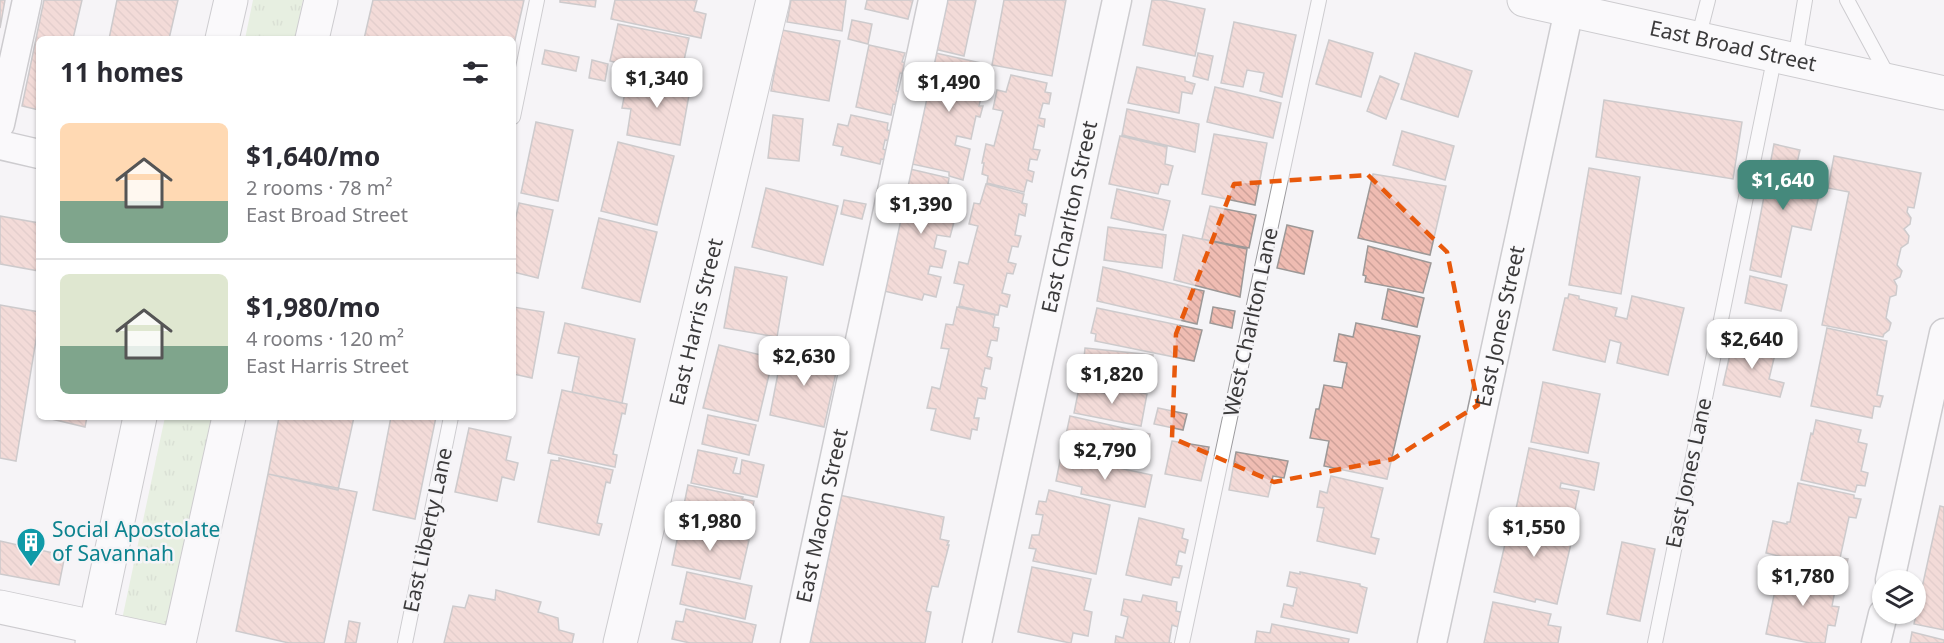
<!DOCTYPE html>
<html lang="en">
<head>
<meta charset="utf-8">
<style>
  :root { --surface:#fff; --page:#f2f2f3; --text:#2b2b33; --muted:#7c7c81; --line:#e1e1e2; --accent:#45897c }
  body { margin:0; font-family:"Noto Sans",sans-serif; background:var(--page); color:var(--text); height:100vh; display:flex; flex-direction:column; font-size:22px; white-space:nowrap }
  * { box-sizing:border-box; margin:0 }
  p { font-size:20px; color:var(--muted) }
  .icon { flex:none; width:33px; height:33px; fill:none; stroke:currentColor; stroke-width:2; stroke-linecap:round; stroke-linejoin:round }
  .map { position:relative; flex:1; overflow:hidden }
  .sheet { position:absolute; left:36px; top:36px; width:480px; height:384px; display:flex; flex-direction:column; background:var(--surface); border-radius:9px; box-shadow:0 2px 4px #0004 }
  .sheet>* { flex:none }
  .controls { position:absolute; left:1872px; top:570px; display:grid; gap:12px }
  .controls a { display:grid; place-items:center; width:54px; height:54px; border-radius:50%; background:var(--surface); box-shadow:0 2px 4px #0004; font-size:30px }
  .price { position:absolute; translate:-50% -51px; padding:0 14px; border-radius:12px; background:#fff; color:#222; font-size:20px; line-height:39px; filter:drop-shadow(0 2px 3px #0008) }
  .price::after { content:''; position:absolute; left:50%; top:36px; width:18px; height:14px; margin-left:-9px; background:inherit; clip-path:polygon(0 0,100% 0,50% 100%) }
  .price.current { background:var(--accent); color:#fff }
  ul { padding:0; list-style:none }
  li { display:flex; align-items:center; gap:18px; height:150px; padding:0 24px }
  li+li { border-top:2px solid var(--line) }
  li span { display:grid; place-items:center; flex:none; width:168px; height:120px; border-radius:9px; color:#555 }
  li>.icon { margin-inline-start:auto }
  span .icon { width:72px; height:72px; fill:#fffc; stroke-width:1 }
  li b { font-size:26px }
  h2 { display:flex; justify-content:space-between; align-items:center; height:72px; padding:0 24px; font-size:26px }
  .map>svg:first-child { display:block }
  .grass { fill:url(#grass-tufts) }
  .building { fill:url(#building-back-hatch); stroke:#9c9897; stroke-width:1.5 }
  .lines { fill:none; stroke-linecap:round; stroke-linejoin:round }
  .service-casing { stroke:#9c9b9e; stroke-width:16 }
  .minor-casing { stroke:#9c9b9e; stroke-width:31 }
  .tertiary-casing { stroke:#9c9b9e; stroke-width:35 }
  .secondary-casing { stroke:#9c9b9e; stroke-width:35 }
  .service { stroke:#fff; stroke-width:14 }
  .minor { stroke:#fff; stroke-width:28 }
  .tertiary { stroke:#fff; stroke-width:33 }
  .secondary { stroke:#fff; stroke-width:33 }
  .marked { fill:none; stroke:#e8590c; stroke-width:4.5; stroke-dasharray:12 8; stroke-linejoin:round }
  .labels { text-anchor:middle; stroke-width:5; stroke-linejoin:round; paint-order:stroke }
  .street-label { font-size:21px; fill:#3b3a3b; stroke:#f5f4f7 }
  .culture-label { font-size:21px; fill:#0d838f; stroke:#f5f4f7; text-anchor:start }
</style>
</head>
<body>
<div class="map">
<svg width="1944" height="643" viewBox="0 0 1944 643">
  <defs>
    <pattern id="grass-tufts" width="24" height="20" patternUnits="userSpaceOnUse" patternTransform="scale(1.5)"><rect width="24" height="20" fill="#d5e8c5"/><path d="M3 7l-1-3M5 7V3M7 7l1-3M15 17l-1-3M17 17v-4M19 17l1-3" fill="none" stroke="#b8c8aa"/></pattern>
    <pattern id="building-back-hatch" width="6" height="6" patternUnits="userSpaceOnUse" patternTransform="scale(1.5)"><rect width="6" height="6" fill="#efbcb2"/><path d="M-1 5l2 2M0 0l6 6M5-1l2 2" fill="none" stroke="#cea29a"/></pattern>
  </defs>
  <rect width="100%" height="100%" fill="#f5f4f7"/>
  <path class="grass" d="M253,0H303L295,39H245Z
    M165,417H213L164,643H117Z"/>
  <path class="building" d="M0,0H5L0,28Z
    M44,0H82L73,39H39V110L22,106Z
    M117,0H178L169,39H109Z
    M373,0H524L513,49V39H364Z
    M560,0H596L595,7L560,2Z
    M615,0H697L694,11L706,14L701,38L611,19Z
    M791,0H846L842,31L787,22Z
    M867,0H913L908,19L865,9Z
    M941,0H976L964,56L930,48Z
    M1004,0H1066L1052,76L992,65Z
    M1152,0H1163L1205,9L1195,56L1143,45Z
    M852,20L872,24L868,44L848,39Z
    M1234,22L1296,35L1282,97L1260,91L1264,73L1247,70L1243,87L1221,83Z
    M618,24L689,38L680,78L610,61Z
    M782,30L840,41L829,101L771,91Z
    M1329,40L1373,53L1361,97L1316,84Z
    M869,45L905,53L902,62L908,63L906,74L900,73L896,91L901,92L899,105L893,104L891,115L856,107Z
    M545,50L579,57L576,71L542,64Z
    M931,52L986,64L983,74L986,75L979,106H983L980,117L976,116L971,139L957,136L955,145L970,149L963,180L949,176V172L912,164Z
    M1198,53L1213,56L1208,80L1193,76Z
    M1415,53L1472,71L1458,117L1401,99Z
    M592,60L608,64L605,81L589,78Z
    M1137,67L1185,77V81L1195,84L1192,94L1182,92L1179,113L1128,103Z
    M647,73L691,84L680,145L627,135L631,109L622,108L627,81L645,85Z
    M1011,75L1047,83L1045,92L1051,93L1049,104L1043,103L1039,118L1045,119L1044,127L1038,125L1033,149L1040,150L1037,160L1030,159L1028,170L1034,172L1032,182L1027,180L1024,192L987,183L988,176L982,174L984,163H982L986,144L994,146L1003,111L993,109L997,90L1006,92Z
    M1380,76L1399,84L1386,119L1367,111Z
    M1215,87L1281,103L1273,138L1207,122Z
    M1604,100L1742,122L1733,179L1596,157Z
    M1127,109L1199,124L1195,152L1122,135Z
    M773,115L803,119L799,161L768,158Z
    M851,115L888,123L887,130L892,131L890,141L885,140L883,149L888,151L886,160L881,159L880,164L841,155L843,147L833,145L838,124L848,126Z
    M536,122L573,130L558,201L521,193Z
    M1402,131L1454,146L1445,180L1393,165Z
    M1214,134L1267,143L1255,205L1202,194Z
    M1120,136L1167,147L1165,164L1173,166L1168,185L1161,184L1158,194L1109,184Z
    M618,142L674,156L657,225L601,211Z
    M1774,144L1800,150L1794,176L1822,182L1811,230L1792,226L1781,277L1750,270Z
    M1834,156L1921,173L1914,208L1908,207L1907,212L1911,218L1910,224L1904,229L1909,236L1908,243L1901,248L1897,265L1902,271L1900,277L1894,280L1897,286L1896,295L1890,297L1886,318L1891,323L1889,330L1884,334L1883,337L1822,325L1849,192L1828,188Z
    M1589,168L1640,177L1621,294L1569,285Z
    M910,169L949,178L948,184L959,186L955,206L958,207L950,237L937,235L934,248L946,251L942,268L930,266L928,274L941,277L936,297L924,294L922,300L884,291Z
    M1373,174L1446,186L1430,255L1358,238Z
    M986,184L1024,194L1022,203L1027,204L1025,216L1019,214L1015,235L1021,236L1018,247L1012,246L1008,262L1016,264L1013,274L1007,273L1002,293L1010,295L1007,307L1000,305L998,315L959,306L964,285L954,283L959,262L968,264L978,226L969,224L974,203L980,204Z
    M766,188L838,206L823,265L752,247Z
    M1117,189L1170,201L1163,230L1111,218Z
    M844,200L866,204L862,219L841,214Z
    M519,203L553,210L538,278L513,272V230Z
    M1210,206L1256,215L1249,248L1202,239Z
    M0,216L39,223V271L0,264Z
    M599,218L657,232L640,302L582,288Z
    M1287,225L1313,231L1304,274L1277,268Z
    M1108,227L1166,235L1162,268L1104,260Z
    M1183,235L1247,249L1240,297L1174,280Z
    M1368,246L1431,263L1423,293L1365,282L1366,276L1363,275Z
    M735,267L787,277L777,337L724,328Z
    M1103,267L1204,291L1197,324L1097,301Z
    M1750,276L1787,285L1781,311L1745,303Z
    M1388,289L1424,298L1417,327L1382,319Z
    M1569,294L1579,296V299L1617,308L1615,316L1627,319L1632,296L1684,308L1668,375L1617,363L1621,343L1610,340L1605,362L1553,350L1565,298H1568Z
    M0,305L39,312V322L16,461L0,458Z
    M513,307L544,312L532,378L513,374Z
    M957,307L995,315L993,327L999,328L997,341L991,340L987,356L992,358L990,369L985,368L981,386L987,388L985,399L978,398L974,418H979L977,430L972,429L970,439L931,430L936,409L927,408L932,387L940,389L949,349L941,348L946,324L953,325Z
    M1213,307L1235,311L1232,328L1210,323Z
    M1097,308L1202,330L1194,361L1095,341L1096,334L1091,333Z
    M565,323L635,339L622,403L572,392L579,357L558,353Z
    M1356,323L1420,336L1387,479L1324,466L1329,441L1310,438L1316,409H1319L1324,385L1342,388L1347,363L1334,361L1339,334L1353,337Z
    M1827,328L1887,341L1877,395L1883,396L1880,407L1874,406L1872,418L1811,406Z
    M1733,341L1776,350L1769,379L1784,383L1780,397L1723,385Z
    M719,345L773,358L758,421L703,408Z
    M783,347L839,359L824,427L770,415Z
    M1085,348L1153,355L1150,384L1082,378Z
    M1543,382L1600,394L1588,453L1531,442Z
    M1105,385L1147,394L1141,426L1074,413L1079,388L1104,393Z
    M562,390L627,404L625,414L622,413L613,454L617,455L615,467L548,453Z
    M1158,408L1187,414L1183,430L1154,424Z
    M708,415L756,425L749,455L702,444Z
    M1070,416L1150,434L1147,451L1134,448L1130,464L1089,455L1090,450L1064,444Z
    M43,417H87L85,427Z
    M279,417H354L338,490L268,474Z
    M391,417H436L415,519L373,510Z
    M1816,420L1861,430L1858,442L1867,444L1861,471L1868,473L1865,486L1857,485L1855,492L1801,480L1811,433L1813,434Z
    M469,428L511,437L506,460L518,463L514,480L502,477L497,501L455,492Z
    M1172,441L1209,447L1201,481L1165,474Z
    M1529,448L1599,463L1594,490L1561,483L1560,488L1579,491L1573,520L1516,509Z
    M698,450L737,458L733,473L740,474L742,460L764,465L757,497L691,483Z
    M1236,452L1288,461L1284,478L1273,476L1268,497L1229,490Z
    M1061,456L1152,475L1145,507L1081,494L1082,487L1056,481Z
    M559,458L613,470L610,483L606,482L597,523L602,524L599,535L538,522L551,460L559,461Z
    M268,474L357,492L324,643H289L236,631Z
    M1331,476L1383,488L1371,537L1379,539L1375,554L1317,541L1324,508L1317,507L1320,491L1327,493Z
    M1798,483L1854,495V498L1861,499L1856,518L1849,517L1840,558L1848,559L1845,571L1766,553L1773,521L1787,524V522H1790Z
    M688,485L743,497L742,499L754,501L747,533L681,519Z
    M1049,490L1110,505L1096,574L1033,561L1036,549L1029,548L1032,535H1039L1043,515L1036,514L1039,501L1046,502Z
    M839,495L944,517L940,539L949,541L947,545H949L938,587L932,586L926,611L931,612L925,643H807Z
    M1940,506L1944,507V630L1914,624Z
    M1513,509L1553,518L1552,520L1575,526L1557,604L1536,599L1535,602L1494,592Z
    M1139,518L1184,529L1182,538L1188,540L1185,553L1179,551L1176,565L1182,566L1179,578L1173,577L1171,585L1126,575Z
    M680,525L749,540L740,579L672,565Z
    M0,541L58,554L57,559L64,560L59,585L0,574Z
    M1622,542L1655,549L1640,621L1607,614Z
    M1032,567L1091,579L1084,610L1092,612L1088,636L1073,633L1071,643H1070L1018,632Z
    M1791,570L1837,580L1832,606L1839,607L1835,626L1828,625L1825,643H1810L1766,634L1779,571L1790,573Z
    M687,572L752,586L745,619L680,604Z
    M1290,572L1300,574V572L1360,584V586L1367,588L1357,633L1281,617L1284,604L1293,606L1297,588L1287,586Z
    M496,590L541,602L538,612L558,618L559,630L574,634L572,643H444L453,606L465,608L469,595L495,600Z
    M1143,595L1177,602L1176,611L1181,612L1178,627L1172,625L1169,643H1172H1115L1116,636L1123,638L1128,617L1121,615L1124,599L1141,602Z
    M1493,602L1551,614L1548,625L1561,627L1558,643H1484Z
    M686,609L756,625L752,643H690L672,639L676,621L683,622Z
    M349,621L360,623L356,643H345Z
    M1272,624L1349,639L1348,643H1255L1257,631L1270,633Z
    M1912,632L1944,640V643H1910Z"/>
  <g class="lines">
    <g class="service-casing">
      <path id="service" d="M1847,0L1888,76
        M1698,39L1708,0
        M1795,60L1805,0
        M513,117L537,0
        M405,643L451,417
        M1182,643L1319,0
        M1655,643L1775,55"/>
    </g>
    <g class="minor-casing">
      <g id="minor">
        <path d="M0,124L27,0"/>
        <path d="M0,145L39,154"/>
        <path d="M1890,580L1944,333"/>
        <path id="s1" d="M795,643L933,0"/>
        <path id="s2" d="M977,643L1117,0"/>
        <path id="s3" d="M1432,643L1569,10"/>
        <path d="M1876,643L1883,614"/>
      </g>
    </g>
    <g class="tertiary-casing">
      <g id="tertiary">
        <path id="s4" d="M620,643L773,0"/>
      </g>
    </g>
    <g class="secondary-casing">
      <g id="secondary">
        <path id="s5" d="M1524,0L1944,93"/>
        <path d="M222,39L231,0"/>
        <path d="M312,39L321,0"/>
        <path d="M0,607L169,643"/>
        <path d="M92,643L140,417"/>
        <path d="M179,643L229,417"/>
      </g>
    </g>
    <use href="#service" class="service"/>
    <use href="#minor" class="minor"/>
    <use href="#tertiary" class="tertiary"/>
    <use href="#secondary" class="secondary"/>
  </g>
  <path d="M0 0H1944V643H0ZM1368,175L1447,252L1478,405L1393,459L1274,482L1172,438L1176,334L1234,184Z" fill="#f5f4f7" fill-opacity=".55" fill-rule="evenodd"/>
  <path class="marked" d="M1368,175L1447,252L1478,405L1393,459L1274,482L1172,438L1176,334L1234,184Z"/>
  <defs>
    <g id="building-pin" transform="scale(1.5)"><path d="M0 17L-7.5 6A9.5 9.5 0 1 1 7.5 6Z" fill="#0f9aa8" stroke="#f5f4f7"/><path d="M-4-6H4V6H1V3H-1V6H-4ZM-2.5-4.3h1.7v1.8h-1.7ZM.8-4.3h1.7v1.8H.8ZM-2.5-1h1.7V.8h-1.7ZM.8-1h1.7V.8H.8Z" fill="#fff"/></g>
  </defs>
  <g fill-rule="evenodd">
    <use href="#building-pin" x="31" y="542"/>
  </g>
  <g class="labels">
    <g class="street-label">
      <text dy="7" stroke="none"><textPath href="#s5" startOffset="214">East Broad Street</textPath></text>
      <text dy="7" stroke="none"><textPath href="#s2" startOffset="436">East Charlton Street</textPath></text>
      <text dy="7" stroke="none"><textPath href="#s4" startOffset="330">East Harris Street</textPath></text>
      <text transform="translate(1251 322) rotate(-78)" y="7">West Charlton Lane</text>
      <text dy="7" stroke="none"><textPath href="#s3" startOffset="324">East Jones Street</textPath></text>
      <text transform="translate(1689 473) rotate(-78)" y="7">East Jones Lane</text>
      <text dy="7" stroke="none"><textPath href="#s1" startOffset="130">East Macon Street</textPath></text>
      <text transform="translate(428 530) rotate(-78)" y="7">East Liberty Lane</text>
    </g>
    <g class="culture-label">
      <text x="52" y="537">Social Apostolate<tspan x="52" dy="24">of Savannah</tspan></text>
    </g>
  </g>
</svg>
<div class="controls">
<a><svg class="icon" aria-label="layers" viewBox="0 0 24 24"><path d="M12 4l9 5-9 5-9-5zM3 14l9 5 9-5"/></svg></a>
</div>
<b class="price" style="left:657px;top:109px">$1,340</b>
<b class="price" style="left:949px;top:113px">$1,490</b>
<b class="price current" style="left:1783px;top:211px">$1,640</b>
<b class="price" style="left:921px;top:235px">$1,390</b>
<b class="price" style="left:1752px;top:370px">$2,640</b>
<b class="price" style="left:804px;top:387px">$2,630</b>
<b class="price" style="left:1112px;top:405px">$1,820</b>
<b class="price" style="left:1105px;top:481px">$2,790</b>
<b class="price" style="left:710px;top:552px">$1,980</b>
<b class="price" style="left:1534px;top:558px">$1,550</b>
<b class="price" style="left:1803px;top:607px">$1,780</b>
<section class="sheet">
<h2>11 homes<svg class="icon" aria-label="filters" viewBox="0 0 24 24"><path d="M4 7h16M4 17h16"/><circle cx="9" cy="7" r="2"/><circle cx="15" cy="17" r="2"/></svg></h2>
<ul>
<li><span style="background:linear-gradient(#ffd9b3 65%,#7fa58c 0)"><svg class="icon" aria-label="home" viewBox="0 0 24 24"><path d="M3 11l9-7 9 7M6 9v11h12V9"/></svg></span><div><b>$1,640/mo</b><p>2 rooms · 78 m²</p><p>East Broad Street</p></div></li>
<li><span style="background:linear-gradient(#dfe7d0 60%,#7fa58c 0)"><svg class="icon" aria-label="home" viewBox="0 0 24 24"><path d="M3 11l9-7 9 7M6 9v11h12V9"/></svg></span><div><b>$1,980/mo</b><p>4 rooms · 120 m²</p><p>East Harris Street</p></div></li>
</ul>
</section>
</div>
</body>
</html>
